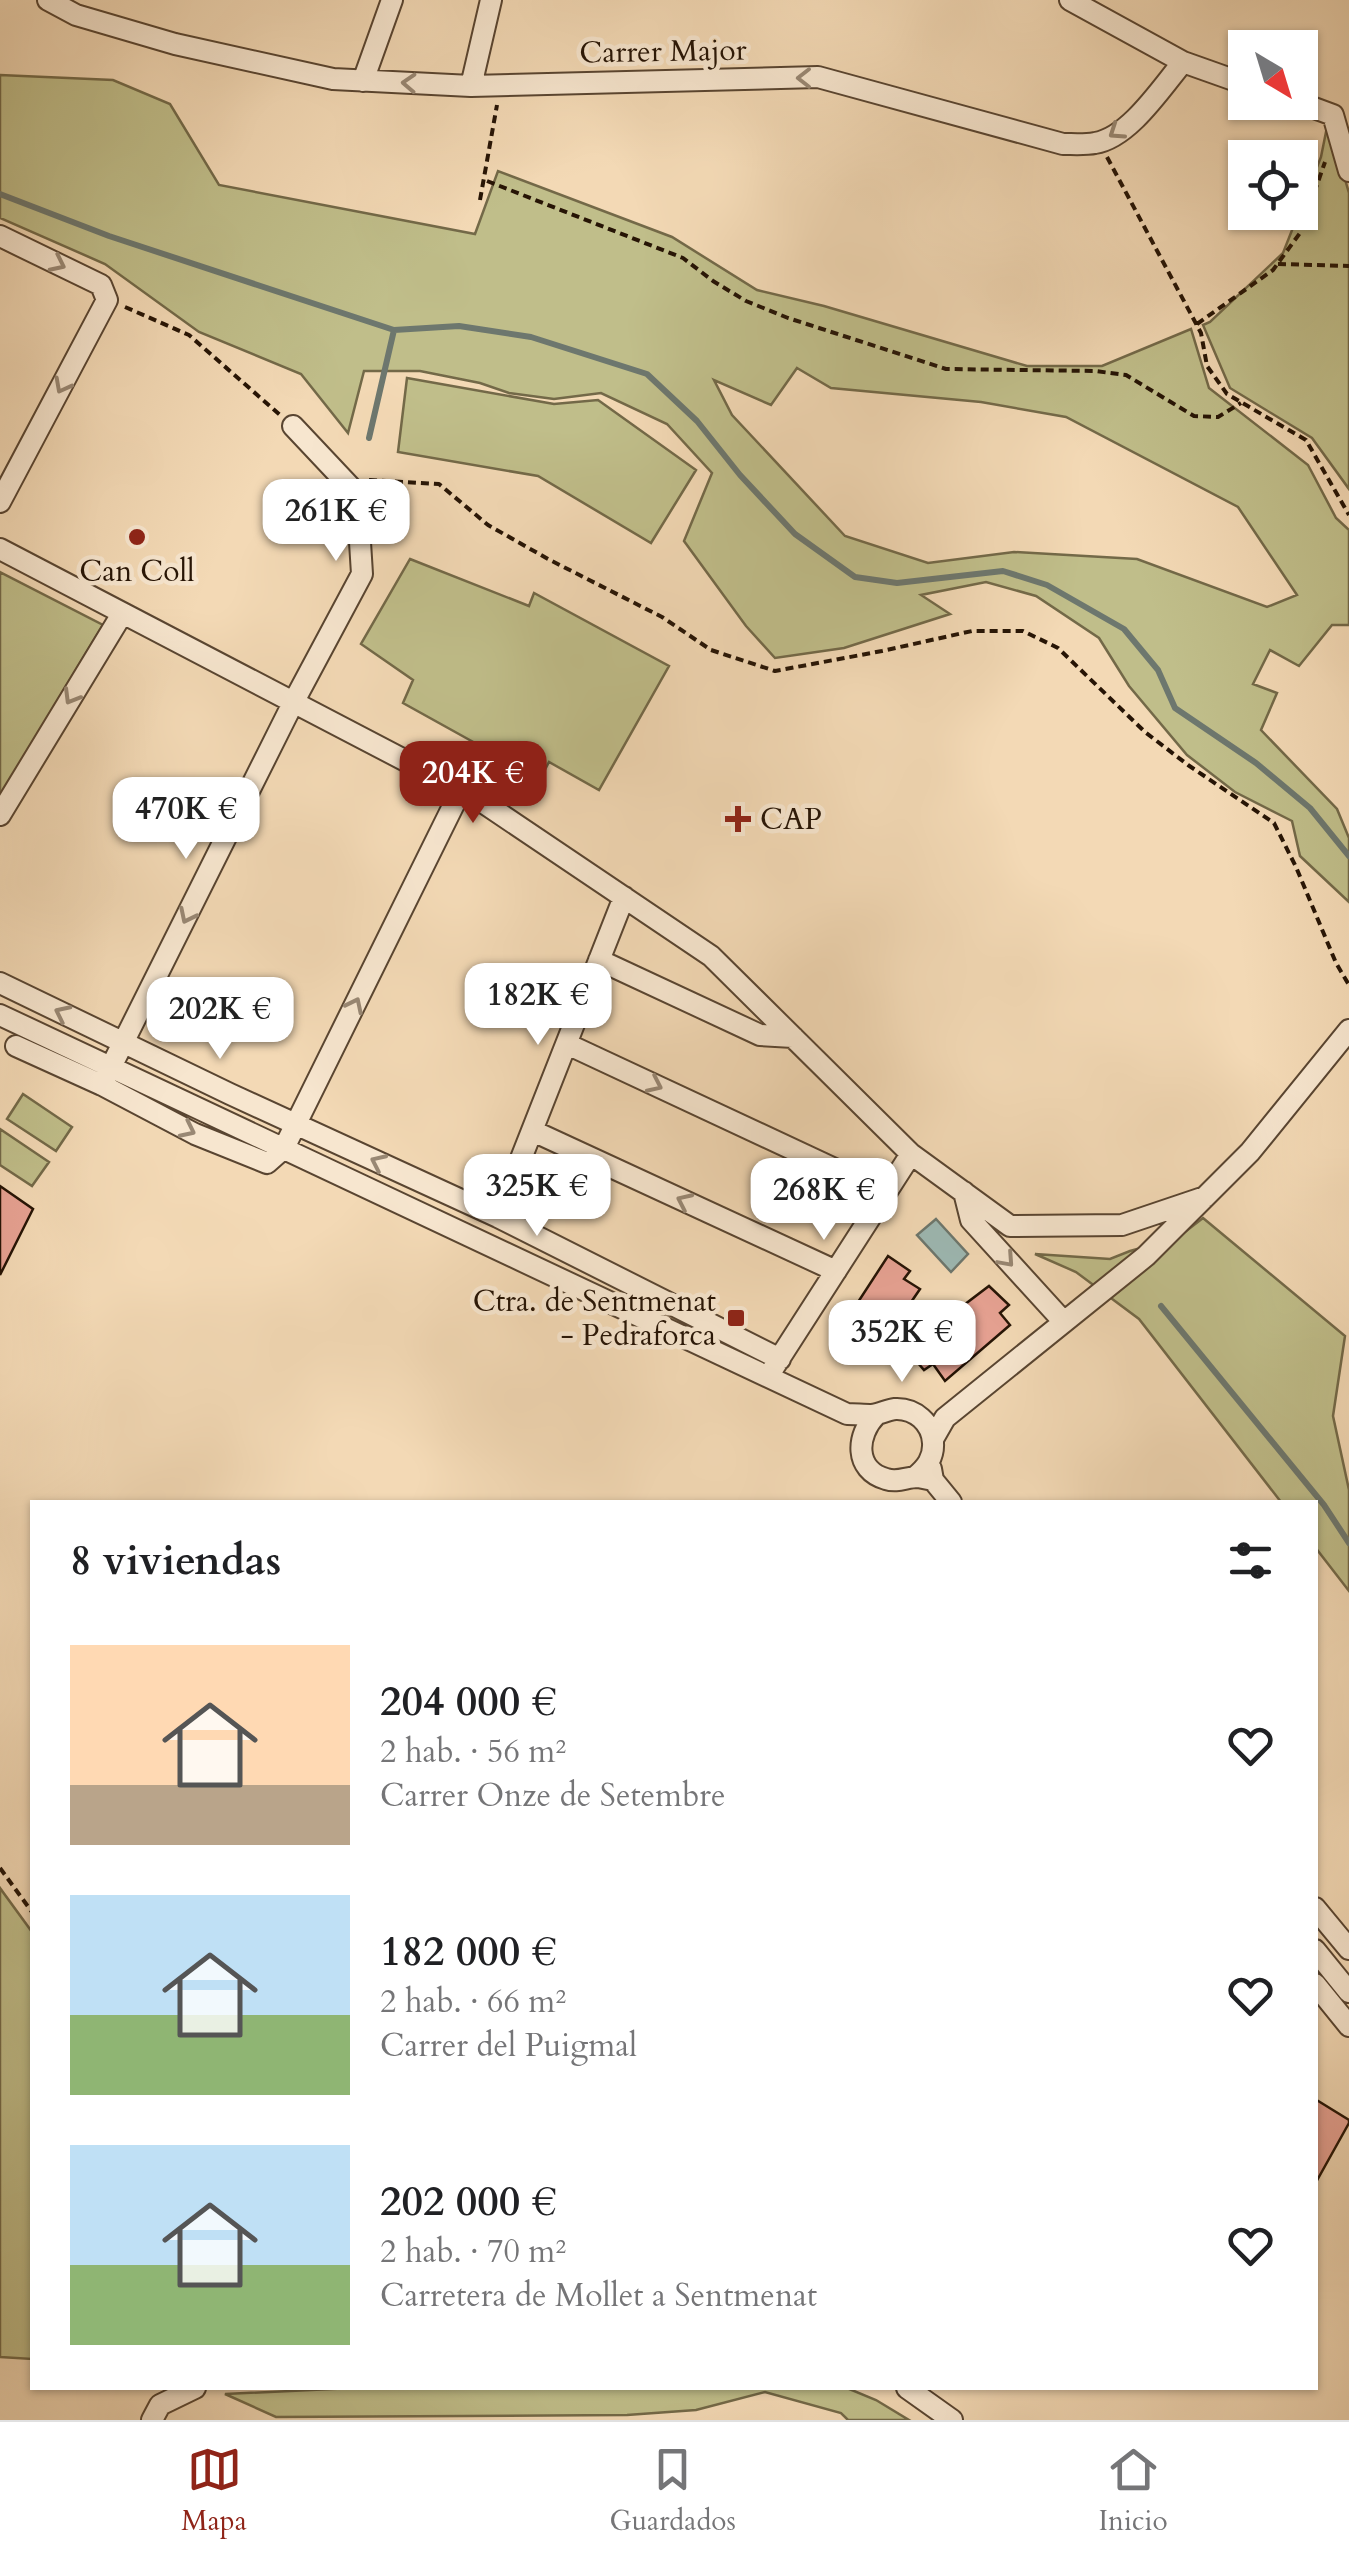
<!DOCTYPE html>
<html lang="es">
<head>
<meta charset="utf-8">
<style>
  :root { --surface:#fff; --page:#f2f2f2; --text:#202124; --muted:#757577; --line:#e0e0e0; --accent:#8f2418 }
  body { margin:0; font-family:Cardo,serif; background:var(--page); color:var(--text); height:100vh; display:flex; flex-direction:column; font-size:38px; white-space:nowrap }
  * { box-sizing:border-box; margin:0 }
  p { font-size:32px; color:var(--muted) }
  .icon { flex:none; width:55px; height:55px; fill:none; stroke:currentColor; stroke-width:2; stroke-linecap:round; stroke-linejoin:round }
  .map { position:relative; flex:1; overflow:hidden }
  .drawer { position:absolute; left:30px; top:1500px; width:1288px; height:890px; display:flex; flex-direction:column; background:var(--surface); border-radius:0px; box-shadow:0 2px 8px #0004 }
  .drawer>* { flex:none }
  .needle { width:65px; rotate:142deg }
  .tools { position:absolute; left:1228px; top:30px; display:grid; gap:20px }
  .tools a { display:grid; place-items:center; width:90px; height:90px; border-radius:0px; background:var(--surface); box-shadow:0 2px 8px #0004; font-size:50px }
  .price { position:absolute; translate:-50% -85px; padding:0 22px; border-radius:20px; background:#fff; color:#222; font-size:32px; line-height:65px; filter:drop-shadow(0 2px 5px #0008) }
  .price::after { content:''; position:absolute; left:50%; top:60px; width:30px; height:22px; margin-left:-15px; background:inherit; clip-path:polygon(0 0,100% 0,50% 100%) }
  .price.on { background:var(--accent); color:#fff }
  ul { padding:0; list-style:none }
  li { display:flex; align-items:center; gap:30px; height:250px; padding:0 40px }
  li span { display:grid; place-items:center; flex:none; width:280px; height:200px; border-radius:0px; color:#555 }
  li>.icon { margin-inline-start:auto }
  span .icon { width:120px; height:120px; fill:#fffc; stroke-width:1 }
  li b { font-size:42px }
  h2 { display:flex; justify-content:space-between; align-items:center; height:120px; padding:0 40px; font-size:42px }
  .tab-bar { display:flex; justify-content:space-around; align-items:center; height:140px; border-top:2px solid var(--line); background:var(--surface); font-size:28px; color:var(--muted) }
  .tab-bar a { display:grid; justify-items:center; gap:5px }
  .tab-bar .on { color:var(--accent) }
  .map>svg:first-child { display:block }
  .green { fill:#c0be8a; stroke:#736948; stroke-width:2.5; fill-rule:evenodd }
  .water { fill:#9db9b4; stroke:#6d776e; stroke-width:2.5 }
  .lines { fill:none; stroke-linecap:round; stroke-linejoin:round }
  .stream { stroke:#6d776e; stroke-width:6 }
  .building { fill:#e7a293; stroke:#261405; stroke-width:2.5 }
  .minor-casing { stroke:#594531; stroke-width:24 }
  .path { stroke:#261405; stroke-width:4; stroke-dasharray:8 5; stroke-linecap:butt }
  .minor { stroke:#f7e6cf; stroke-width:20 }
  .oneway { stroke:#998874 }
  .poi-dot { fill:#8f2418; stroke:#f7e6cf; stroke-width:4 }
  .labels { text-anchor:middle; stroke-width:9; stroke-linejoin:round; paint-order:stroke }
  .street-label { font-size:30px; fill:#261405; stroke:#f7e6cf }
  .poi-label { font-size:30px; fill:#261405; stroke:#f7e6cf }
</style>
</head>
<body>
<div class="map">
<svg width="1349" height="2420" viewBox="0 0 1349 2420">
  <rect width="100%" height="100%" fill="#f3d9b5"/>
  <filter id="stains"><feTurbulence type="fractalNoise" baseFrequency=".002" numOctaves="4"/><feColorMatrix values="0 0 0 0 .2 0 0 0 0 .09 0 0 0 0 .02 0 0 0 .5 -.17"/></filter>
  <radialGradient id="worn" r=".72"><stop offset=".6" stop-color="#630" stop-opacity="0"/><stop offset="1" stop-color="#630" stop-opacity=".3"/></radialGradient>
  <path class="green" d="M0,75L113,80L170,104L219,185L475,234L498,171L672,237L757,290L824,306L1027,366H1102L1191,329L1209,388L1308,465L1336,518L1349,530V625H1332L1299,666L1270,650L1253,684L1277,693L1261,730L1337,809L1349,838V902L1300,856L1292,821L1235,792L1187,755L1129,686L1099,638L1036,596L986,582L921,595L950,614L844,648L775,658L746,626L684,541L712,473L667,424L601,393L554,399L509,393L480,383L420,371H364L348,433L301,374L199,332L105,264L0,218ZM797,368L831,388L981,402L1066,417L1238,507L1297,595L1267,607L1137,559L1014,552L928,563L845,536L732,415L714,380L771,405Z
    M1328,122L1349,193V489L1312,438L1230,388L1203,325L1210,322L1283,253L1321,157Z
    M407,378L554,404L598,400L696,470L651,543L538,476L398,452Z
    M410,559L529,606L534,593L669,666L599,790L549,762L540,779L403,703L413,680L361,644Z
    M0,572L103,625L0,796Z
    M23,1094L72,1127L56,1151L7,1119Z
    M0,1129L49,1162L32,1186L0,1165Z
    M1203,1218L1345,1336L1333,1416L1349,1490V1591L1315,1547V1502H1281L1139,1319L1076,1272L1035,1254L1110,1259L1130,1251L1177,1238Z
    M0,1888L32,1932V2359L0,2357Z
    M353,2388H847L876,2400L909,2420H848L841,2413L765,2392L696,2410L627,2415L276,2417L225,2394Z"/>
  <path class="water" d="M936,1219L968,1254L951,1272L917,1235Z"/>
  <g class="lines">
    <path class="stream" d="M0,194L109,236L394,330L459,326L531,337L647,374L697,421L740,475L795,534L855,577L897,583L1003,571L1047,585L1124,629L1158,670L1175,708L1256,763L1310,808L1349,856
      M369,438L394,330
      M1161,1306L1324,1505L1349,1543"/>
  </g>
  <path class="building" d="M0,1186L33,1209L0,1275Z
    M888,1256L910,1271L904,1279L920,1289L875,1355L861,1344L854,1355L834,1339Z
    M989,1286L1009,1305L1000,1313L1010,1325L945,1381L933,1364L924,1370L906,1349Z
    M1315,2099L1349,2120V2123L1315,2184Z"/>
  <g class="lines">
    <g class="minor-casing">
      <path id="minor" d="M48,0L76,15L175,44L333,79L471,86L818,77L1063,144C1073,144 1085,145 1095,143C1129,138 1162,87 1183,62
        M1070,0L1183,62L1245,84
        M363,81L392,0
        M471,86L491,0
        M1298,102L1333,115L1349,171
        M0,236L101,285L107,300L0,502
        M0,549L475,797L711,956L911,1154L1010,1226L1122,1225L1205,1197
        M0,815L122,614
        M599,960L760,1035L793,1037
        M0,983L230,1094L498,1217L780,1359
        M0,1015L847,1414C855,1414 864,1415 872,1415C880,1414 887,1410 895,1409C915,1408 932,1423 933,1443C934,1458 926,1468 915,1477
        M567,1044L886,1193
        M16,1046L102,1085L195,1134L267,1163L284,1148L461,790
        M102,1085L293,703L362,574L357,494L293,426
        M533,1131L836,1271
        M964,1192L971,1220L1063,1321
        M498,1217L624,897
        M774,1367L911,1154
        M876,1415C856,1435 854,1470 886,1479C898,1483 906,1477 918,1477C923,1478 928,1479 933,1480
        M933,1439L945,1418L1146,1256L1250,1152L1349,1030
        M931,1469L933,1480L951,1502
        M1315,1908L1349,1949
        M1315,1950L1349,1992
        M1315,1984L1349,2026
        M907,2388L952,2420
        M152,2420L160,2405L195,2388"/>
    </g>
    <path class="path" d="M1107,157L1201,333L1207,366L1227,394L1306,440L1349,515
      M487,181L683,258L713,281L746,301L788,318L946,369L1095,371L1126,375L1194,416L1218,417L1241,403
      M480,200L497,105
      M1278,264L1349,266
      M125,307L189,335L280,415
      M1197,324L1273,270L1300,233L1325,162
      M369,480L439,484L488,525L548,559L662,617L711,650L775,671L882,651L972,631H1023L1058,648L1145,732L1188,765L1274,823L1296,867L1336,963L1349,985
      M0,1868L32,1912"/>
    <use href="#minor" class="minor"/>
  </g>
  <defs><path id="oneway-chevron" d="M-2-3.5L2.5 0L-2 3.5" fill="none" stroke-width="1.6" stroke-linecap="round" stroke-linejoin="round" transform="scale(2.5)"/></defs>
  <g class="oneway">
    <use href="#oneway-chevron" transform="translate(804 78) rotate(-180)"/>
    <use href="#oneway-chevron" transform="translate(409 83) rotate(-177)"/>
    <use href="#oneway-chevron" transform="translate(1116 132) rotate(146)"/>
    <use href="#oneway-chevron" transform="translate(58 264) rotate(26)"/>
    <use href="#oneway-chevron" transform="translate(62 386) rotate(118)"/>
    <use href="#oneway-chevron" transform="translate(71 697) rotate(121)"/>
    <use href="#oneway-chevron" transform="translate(187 916) rotate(116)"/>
    <use href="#oneway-chevron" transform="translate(355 1005) rotate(-64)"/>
    <use href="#oneway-chevron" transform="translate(62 1013) rotate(-154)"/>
    <use href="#oneway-chevron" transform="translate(655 1085) rotate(25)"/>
    <use href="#oneway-chevron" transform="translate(188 1130) rotate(26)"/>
    <use href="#oneway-chevron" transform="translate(378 1162) rotate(-155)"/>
    <use href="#oneway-chevron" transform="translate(684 1201) rotate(-155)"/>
    <use href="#oneway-chevron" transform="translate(1007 1260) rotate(48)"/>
  </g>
  <g class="poi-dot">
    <circle cx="137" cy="537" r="10"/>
    <path d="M733 804h10v10h10v10h-10v10h-10v-10h-10v-10h10z"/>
    <rect x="726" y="1308" width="20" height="20" rx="5"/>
  </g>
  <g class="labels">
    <g class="street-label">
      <text transform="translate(663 51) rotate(-1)" y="10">Carrer Major</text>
    </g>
    <g class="poi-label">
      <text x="137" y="581">Can Coll</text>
      <text x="760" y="829" text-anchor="start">CAP</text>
      <text x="716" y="1311" text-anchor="end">Ctra. de Sentmenat<tspan x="716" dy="34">- Pedraforca</tspan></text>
    </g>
  </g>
  <rect width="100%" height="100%" filter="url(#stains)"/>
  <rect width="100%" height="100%" fill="url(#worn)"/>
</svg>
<div class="tools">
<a><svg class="needle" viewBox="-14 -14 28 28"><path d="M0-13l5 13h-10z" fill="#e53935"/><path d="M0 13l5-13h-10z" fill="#757577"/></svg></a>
<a><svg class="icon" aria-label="locate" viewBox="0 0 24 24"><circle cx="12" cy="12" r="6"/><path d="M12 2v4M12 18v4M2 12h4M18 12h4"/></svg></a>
</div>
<b class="price" style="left:336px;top:564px">261K €</b>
<b class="price on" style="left:473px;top:826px">204K €</b>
<b class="price" style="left:186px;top:862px">470K €</b>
<b class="price" style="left:538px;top:1048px">182K €</b>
<b class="price" style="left:220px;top:1062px">202K €</b>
<b class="price" style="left:537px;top:1239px">325K €</b>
<b class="price" style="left:824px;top:1243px">268K €</b>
<b class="price" style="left:902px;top:1385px">352K €</b>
<section class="drawer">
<h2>8 viviendas<svg class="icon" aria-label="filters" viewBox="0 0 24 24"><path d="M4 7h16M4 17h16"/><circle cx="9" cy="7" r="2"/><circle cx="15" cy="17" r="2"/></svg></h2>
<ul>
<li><span style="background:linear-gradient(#ffd9b3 70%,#b9a48a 0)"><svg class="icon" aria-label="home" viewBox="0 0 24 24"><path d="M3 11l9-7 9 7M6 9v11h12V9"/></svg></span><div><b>204 000 €</b><p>2 hab. · 56 m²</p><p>Carrer Onze de Setembre</p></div><svg class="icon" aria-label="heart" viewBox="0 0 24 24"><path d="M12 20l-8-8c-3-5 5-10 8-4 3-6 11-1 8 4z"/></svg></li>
<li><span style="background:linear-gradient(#bfe0f5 60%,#8fb573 0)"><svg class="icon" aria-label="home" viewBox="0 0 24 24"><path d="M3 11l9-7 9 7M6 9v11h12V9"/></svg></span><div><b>182 000 €</b><p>2 hab. · 66 m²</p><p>Carrer del Puigmal</p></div><svg class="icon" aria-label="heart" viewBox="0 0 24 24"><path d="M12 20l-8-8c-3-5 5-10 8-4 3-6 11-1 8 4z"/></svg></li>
<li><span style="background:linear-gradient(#bfe0f5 60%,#8fb573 0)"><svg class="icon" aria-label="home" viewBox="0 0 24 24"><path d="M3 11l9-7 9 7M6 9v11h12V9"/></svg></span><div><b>202 000 €</b><p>2 hab. · 70 m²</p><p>Carretera de Mollet a Sentmenat</p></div><svg class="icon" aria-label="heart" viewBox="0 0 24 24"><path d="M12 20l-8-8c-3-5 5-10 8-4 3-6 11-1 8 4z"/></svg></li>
</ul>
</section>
</div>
<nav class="tab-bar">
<a class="on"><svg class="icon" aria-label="map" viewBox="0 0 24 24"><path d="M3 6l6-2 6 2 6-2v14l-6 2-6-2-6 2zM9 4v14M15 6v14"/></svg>Mapa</a>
<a><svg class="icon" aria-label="saved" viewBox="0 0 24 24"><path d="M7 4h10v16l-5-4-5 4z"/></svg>Guardados</a>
<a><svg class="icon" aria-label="home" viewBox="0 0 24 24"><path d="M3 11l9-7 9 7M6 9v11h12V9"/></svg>Inicio</a>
</nav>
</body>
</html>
